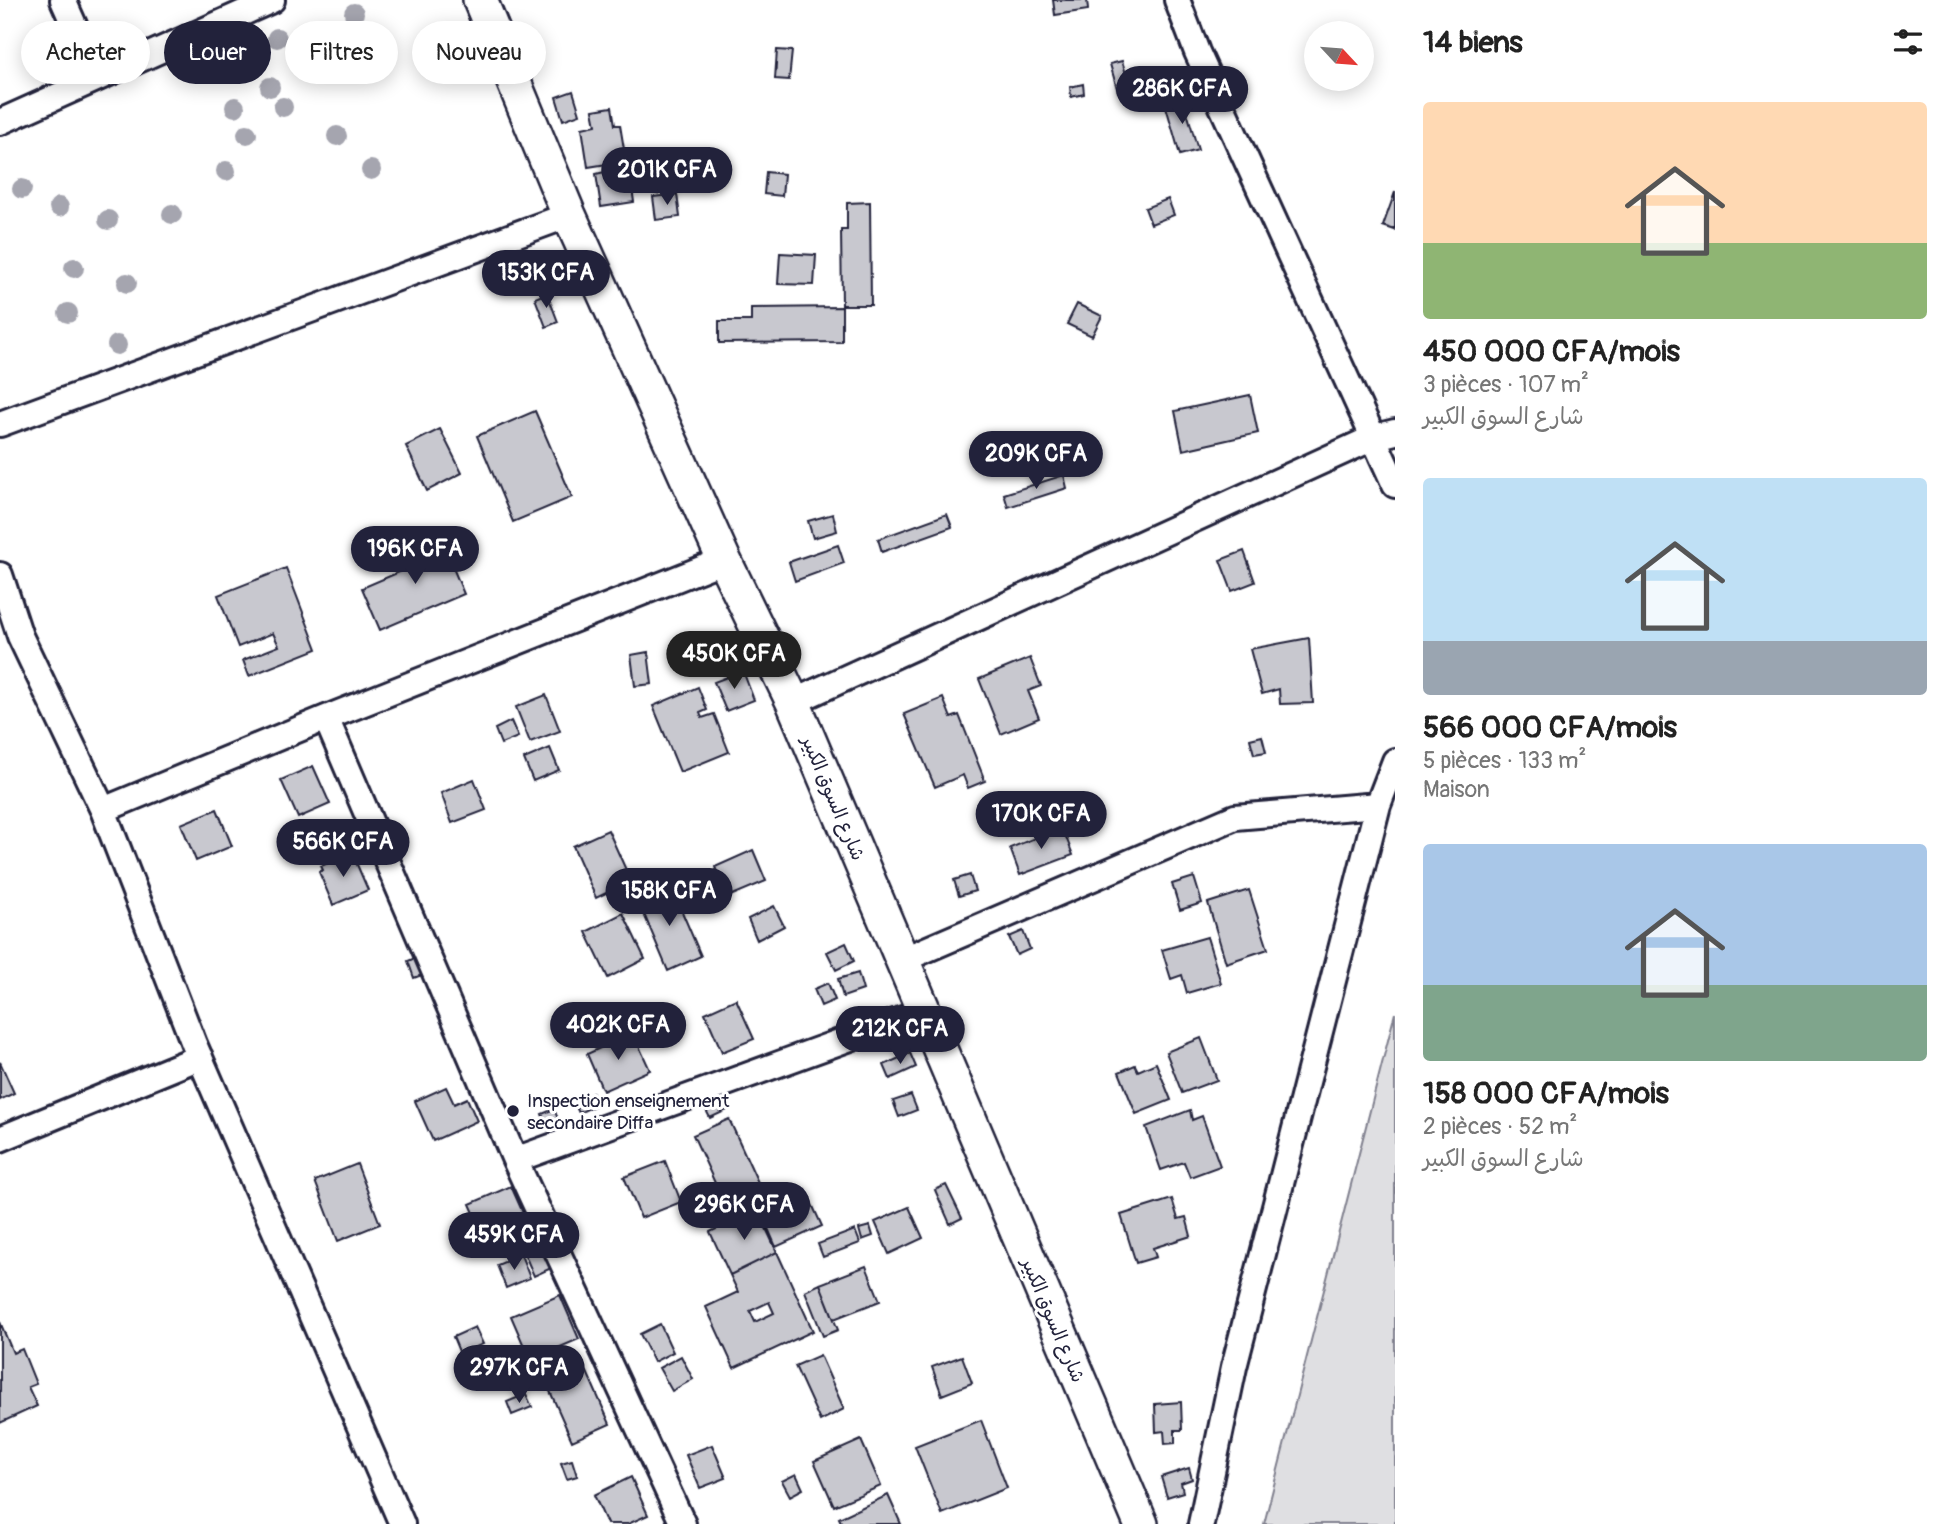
<!DOCTYPE html>
<html lang="fr">
<head>
<meta charset="utf-8">
<style>
  :root { --surface:#fff; --page:#f6f6f6; --text:#222; --muted:#767676; --accent:#22223b }
  body { margin:0; font-family:Pangolin,"Playpen Sans Arabic",sans-serif; background:var(--page); color:var(--text); height:100vh; display:flex; flex-direction:column; font-size:26px; white-space:nowrap }
  * { box-sizing:border-box; margin:0 }
  p { font-size:23px; color:var(--muted) }
  .icon { flex:none; width:38px; height:38px; fill:none; stroke:currentColor; stroke-width:2; stroke-linecap:round; stroke-linejoin:round }
  .map { position:relative; flex:1; overflow:hidden }
  .sheet { display:flex; flex-direction:column; background:var(--surface); width:560px }
  .sheet>* { flex:none }
  .top-card { position:absolute; left:21px; top:21px; width:665px; height:63px; display:flex; gap:14px }
  .needle { width:46px; rotate:116deg }
  .buttons { position:absolute; left:1304px; top:21px; display:grid; gap:14px }
  .buttons a { display:grid; place-items:center; width:70px; height:70px; border-radius:50%; background:var(--surface); box-shadow:0 4px 18px #0003; font-size:35px }
  .price { position:absolute; translate:-50% -60px; padding:0 16px; border-radius:24px; background:var(--accent); color:#fff; font-size:23px; line-height:46px; filter:drop-shadow(0 2px 4px #0008) }
  .price::after { content:''; position:absolute; left:50%; top:42px; width:21px; height:16px; margin-left:-10px; background:inherit; clip-path:polygon(0 0,100% 0,50% 100%) }
  .price.selected { background:#222; color:#fff }
  ul { padding:0; list-style:none }
  li { display:grid; align-content:center; gap:14px; height:371px; padding:0 28px }
  li span { display:grid; place-items:center; height:217px; border-radius:7px; color:#555 }
  li>.icon { margin-inline-start:auto }
  span .icon { width:126px; height:126px; fill:#fffc; stroke-width:1 }
  li b { font-size:30px }
  h2 { display:flex; justify-content:space-between; align-items:center; height:84px; padding:0 28px; font-size:30px }
  .tag { padding:0 24px; border-radius:32px; background:var(--surface); box-shadow:0 4px 18px #0003; font-size:24px; line-height:63px }
  .tag.selected { background:var(--accent); color:#fff }
  main { display:flex; flex:1; min-height:0 }
  .map>svg:first-child { display:block }
  .green { fill:#dfdfe2; stroke:#80808e; stroke-width:2 }
  .building { fill:#c8c8cf; stroke:#22223b; stroke-width:2; fill-rule:evenodd }
  .lines { fill:none; stroke-linecap:round; stroke-linejoin:round }
  .street-casing { stroke:#22223b; stroke-width:30 }
  .secondary-casing { stroke:#22223b; stroke-width:38 }
  .street { stroke:#fff; stroke-width:24 }
  .secondary { stroke:#fff; stroke-width:33 }
  .tree { fill:#a5a5af }
  .poi-dot { fill:#22223b; stroke:#fff; stroke-width:2.5 }
  .labels { text-anchor:middle; stroke-width:6; stroke-linejoin:round; paint-order:stroke }
  .street-label { font-size:19px; fill:#22223b; stroke:#fff }
  .poi-label { font-size:19px; fill:#22223b; stroke:#fff; text-anchor:start }
</style>
</head>
<body>
<main>
<div class="map">
<svg width="1395" height="1524" viewBox="0 0 1395 1524">
  <rect width="100%" height="100%" fill="#fff"/>
  <filter id="ink" filterUnits="userSpaceOnUse"><feTurbulence type="fractalNoise" baseFrequency=".0143" numOctaves="2"/><feDisplacementMap in="SourceGraphic" scale="14" xChannelSelector="R" yChannelSelector="G"/><feConvolveMatrix kernelMatrix="1 2 1 2 8 2 1 2 1" color-interpolation-filters="sRGB"/></filter>
  <g filter="url(#ink)">
    <path class="green" d="M1395,1013V1524H1264Z"/>
    <path class="building" d="M1053,0H1087L1088,10L1055,15Z
      M777,50L792,51L789,80L775,79Z
      M1122,61L1131,89L1118,92L1110,64Z
      M1083,84L1084,94L1071,97L1070,87Z
      M573,91L580,114L563,120L556,97Z
      M1183,98L1198,150L1180,155L1165,103Z
      M612,107L615,125H620L626,161L588,167L582,128L596,125L593,110Z
      M629,166L634,202L601,207L596,174Z
      M766,172L784,174L782,196L764,194Z
      M1395,192V230L1383,226Z
      M677,194L680,217L656,220L653,197Z
      M1168,199L1174,215L1151,224L1145,208Z
      M870,202L871,305H842L841,230H847V203Z
      M780,253L816,255L814,285L778,284Z
      M547,293L558,322L546,327L535,298Z
      M1077,304L1102,316L1092,336L1067,324Z
      M842,307V342L719,343V321H751V308Z
      M1250,395L1258,433L1183,450L1175,411Z
      M535,411L572,497L513,522L477,436Z
      M440,429L462,473L427,491L406,446Z
      M1064,475L1067,488L1008,507L1004,494Z
      M833,514L837,531L813,538L808,521Z
      M947,514L952,527L882,552L878,539Z
      M438,532L464,594L380,630L362,588L425,561L417,542Z
      M838,545L844,563L795,581L789,562Z
      M1244,551L1255,582L1232,591L1220,560Z
      M286,568L317,649L249,676L243,660L279,646L273,633L238,647L218,595Z
      M1309,638L1313,703L1280,704L1279,689L1262,694L1250,649Z
      M648,652L652,684L635,686L631,655Z
      M1030,658L1041,686L1028,691L1039,718L1001,734L979,679Z
      M743,671L754,700L726,711L714,682Z
      M698,687L707,710L700,713L702,718L714,714L729,752L680,772L653,706Z
      M546,695L560,731L530,742L516,707Z
      M943,698L951,718L959,715L985,781L968,788L963,775L935,787L904,714Z
      M511,721L518,737L501,744L495,729Z
      M1262,736L1266,752L1254,754L1250,739Z
      M550,748L559,770L533,781L524,759Z
      M313,766L330,804L298,818L281,780Z
      M474,779L486,810L452,823L441,793Z
      M217,809L232,846L196,861L181,824Z
      M1062,827L1073,855L1020,875L1010,848Z
      M608,830L631,881L596,898L573,846Z
      M753,850L766,881L728,897L715,867Z
      M352,853L368,890L333,905L319,872L323,870L321,866Z
      M970,875L975,891L959,896L954,880Z
      M1194,877L1202,903L1180,910L1172,884Z
      M671,886L701,956L668,971L638,900Z
      M1249,890L1268,949L1226,963L1208,903Z
      M774,906L784,926L757,940L748,919Z
      M623,913L645,959L608,978L586,932Z
      M1023,931L1030,949L1017,955L1009,937Z
      M1207,937L1221,983L1187,993L1182,975L1171,979L1162,950Z
      M846,943L854,961L836,970L827,952Z
      M424,954L430,972L414,978L408,961Z
      M858,973L863,990L843,997L838,979Z
      M828,983L835,1000L821,1006L814,989Z
      M736,999L754,1039L722,1052L705,1013Z
      M633,1033L650,1070L603,1091L587,1054Z
      M1201,1038L1217,1080L1182,1093L1166,1052Z
      M910,1053L916,1067L890,1079L884,1065Z
      M0,1062L14,1093L0,1100Z
      M1156,1063L1171,1100L1136,1114L1119,1072L1135,1065L1138,1071Z
      M446,1087L454,1104L467,1098L477,1121L433,1141L415,1101Z
      M593,1093L598,1104L579,1113L574,1103Z
      M911,1095L917,1110L899,1117L893,1101Z
      M722,1100L727,1110L710,1118L705,1108Z
      M554,1109L560,1124L548,1129L542,1114Z
      M1190,1110L1192,1120L1202,1116L1220,1166L1190,1177L1184,1162L1161,1170L1146,1127Z
      M729,1119L761,1189L725,1205L693,1135Z
      M665,1161L681,1202L641,1218L624,1177Z
      M357,1164L380,1224L338,1241L315,1181Z
      M946,1185L962,1218L950,1224L935,1190Z
      M511,1186L523,1213L482,1231L470,1204Z
      M805,1189L822,1226L776,1247L760,1210Z
      M1172,1199L1178,1219L1186,1217L1191,1236L1153,1248L1156,1257L1136,1263L1121,1215Z
      M909,1207L923,1238L889,1254L875,1222Z
      M757,1209L777,1252L730,1275L710,1232Z
      M870,1226L873,1236L862,1240L859,1229Z
      M855,1230L860,1243L823,1257L818,1244Z
      M547,1235L560,1264L534,1276L521,1246Z
      M777,1252L813,1331L734,1368L706,1307L738,1292L730,1275ZM769,1302L774,1313L755,1322L750,1311Z
      M521,1255L530,1278L506,1288L497,1265Z
      M866,1266L880,1301L834,1319L820,1284Z
      M820,1284L838,1330L823,1336L805,1291Z
      M560,1295L579,1339L530,1360L511,1316Z
      M0,1322L13,1353L22,1349L36,1384L28,1387L37,1406L0,1423Z
      M660,1324L673,1352L654,1362L640,1334Z
      M475,1327L483,1344L460,1354L453,1337Z
      M820,1355L844,1409L820,1421L795,1366Z
      M681,1356L693,1379L672,1391L659,1368Z
      M962,1356L972,1383L942,1395L932,1367Z
      M587,1372L610,1424L572,1441L549,1389Z
      M526,1394L532,1407L512,1415L507,1402Z
      M1181,1402L1182,1430H1175V1443L1165,1444L1164,1431L1156,1432L1155,1404Z
      M981,1420L1007,1488L942,1514L915,1446Z
      M861,1440L881,1486L834,1506L814,1461Z
      M712,1445L726,1478L700,1488L686,1455Z
      M572,1460L577,1476L567,1479L561,1463Z
      M1189,1468L1192,1479L1181,1483L1183,1492L1167,1497L1161,1477Z
      M796,1474L803,1489L790,1496L782,1481Z
      M631,1477L648,1515L628,1524H607L594,1495Z
      M888,1495L901,1524H842L839,1518Z"/>
    <g class="lines">
      <g class="street-casing">
        <path id="street" d="M63,0L97,77
          M1177,0L1197,52L1395,485
          M0,122L272,0
          M0,424L569,215
          M0,575L20,636L103,810L194,1044L402,1524
          M793,702L1375,437L1395,432
          M326,718L515,1160L683,1524
          M103,810L326,718L724,560
          M902,960L1235,817L1378,805
          M0,1139L200,1057
          M515,1160L922,1012
          M1201,1524L1234,1367L1378,805L1395,761"/>
      </g>
      <g class="secondary-casing">
        <path id="secondary" d="M480,0L569,215L724,560L793,702L1141,1524"/>
      </g>
      <use href="#street" class="street"/>
      <use href="#secondary" class="secondary"/>
    </g>
    <g class="tree">
      <circle cx="354" cy="13" r="10"/>
      <circle cx="277" cy="38" r="10"/>
      <circle cx="301" cy="38" r="10"/>
      <circle cx="246" cy="46" r="10"/>
      <circle cx="341" cy="59" r="10"/>
      <circle cx="211" cy="68" r="10"/>
      <circle cx="270" cy="87" r="10"/>
      <circle cx="235" cy="107" r="10"/>
      <circle cx="283" cy="107" r="10"/>
      <circle cx="247" cy="134" r="10"/>
      <circle cx="337" cy="136" r="10"/>
      <circle cx="371" cy="170" r="10"/>
      <circle cx="226" cy="171" r="10"/>
      <circle cx="22" cy="189" r="10"/>
      <circle cx="59" cy="207" r="10"/>
      <circle cx="172" cy="214" r="10"/>
      <circle cx="108" cy="220" r="10"/>
      <circle cx="74" cy="268" r="10"/>
      <circle cx="127" cy="283" r="10"/>
      <circle cx="68" cy="313" r="10"/>
      <circle cx="117" cy="345" r="10"/>
    </g>
  </g>
  <circle class="poi-dot" cx="513" cy="1111" r="7"/>
  <g class="labels">
    <g class="street-label">
      <text transform="translate(834 798) rotate(67)" y="7">شارع السوق الكبير</text>
      <text transform="translate(1054 1320) rotate(67)" y="7">شارع السوق الكبير</text>
    </g>
    <g class="poi-label">
      <text x="527" y="1107">Inspection enseignement<tspan x="527" dy="22">secondaire Diffa</tspan></text>
    </g>
  </g>
</svg>
<div class="buttons">
<a><svg class="needle" viewBox="-14 -14 28 28"><path d="M0-13l5 13h-10z" fill="#e53935"/><path d="M0 13l5-13h-10z" fill="#767676"/></svg></a>
</div>
<b class="price" style="left:1182px;top:126px">286K CFA</b>
<b class="price" style="left:667px;top:207px">201K CFA</b>
<b class="price" style="left:546px;top:310px">153K CFA</b>
<b class="price" style="left:1036px;top:491px">209K CFA</b>
<b class="price" style="left:415px;top:586px">196K CFA</b>
<b class="price selected" style="left:734px;top:691px">450K CFA</b>
<b class="price" style="left:1041px;top:851px">170K CFA</b>
<b class="price" style="left:343px;top:879px">566K CFA</b>
<b class="price" style="left:669px;top:928px">158K CFA</b>
<b class="price" style="left:618px;top:1062px">402K CFA</b>
<b class="price" style="left:900px;top:1066px">212K CFA</b>
<b class="price" style="left:744px;top:1242px">296K CFA</b>
<b class="price" style="left:514px;top:1272px">459K CFA</b>
<b class="price" style="left:519px;top:1405px">297K CFA</b>
<div class="top-card">
<a class="tag">Acheter</a>
<a class="tag selected">Louer</a>
<a class="tag">Filtres</a>
<a class="tag">Nouveau</a>
</div>
</div>
<section class="sheet">
<h2>14 biens<svg class="icon" aria-label="filters" viewBox="0 0 24 24"><path d="M4 7h16M4 17h16"/><circle cx="9" cy="7" r="2"/><circle cx="15" cy="17" r="2"/></svg></h2>
<ul>
<li><span style="background:linear-gradient(#ffd9b3 65%,#8fb573 0)"><svg class="icon" aria-label="home" viewBox="0 0 24 24"><path d="M3 11l9-7 9 7M6 9v11h12V9"/></svg></span><div><b>450 000 CFA/mois</b><p>3 pièces · 107 m²</p><p>شارع السوق الكبير</p></div></li>
<li><span style="background:linear-gradient(#bfe0f5 75%,#9aa5b1 0)"><svg class="icon" aria-label="home" viewBox="0 0 24 24"><path d="M3 11l9-7 9 7M6 9v11h12V9"/></svg></span><div><b>566 000 CFA/mois</b><p>5 pièces · 133 m²</p><p>Maison</p></div></li>
<li><span style="background:linear-gradient(#a9c7e8 65%,#7fa58c 0)"><svg class="icon" aria-label="home" viewBox="0 0 24 24"><path d="M3 11l9-7 9 7M6 9v11h12V9"/></svg></span><div><b>158 000 CFA/mois</b><p>2 pièces · 52 m²</p><p>شارع السوق الكبير</p></div></li>
</ul>
</section>
</main>
</body>
</html>
